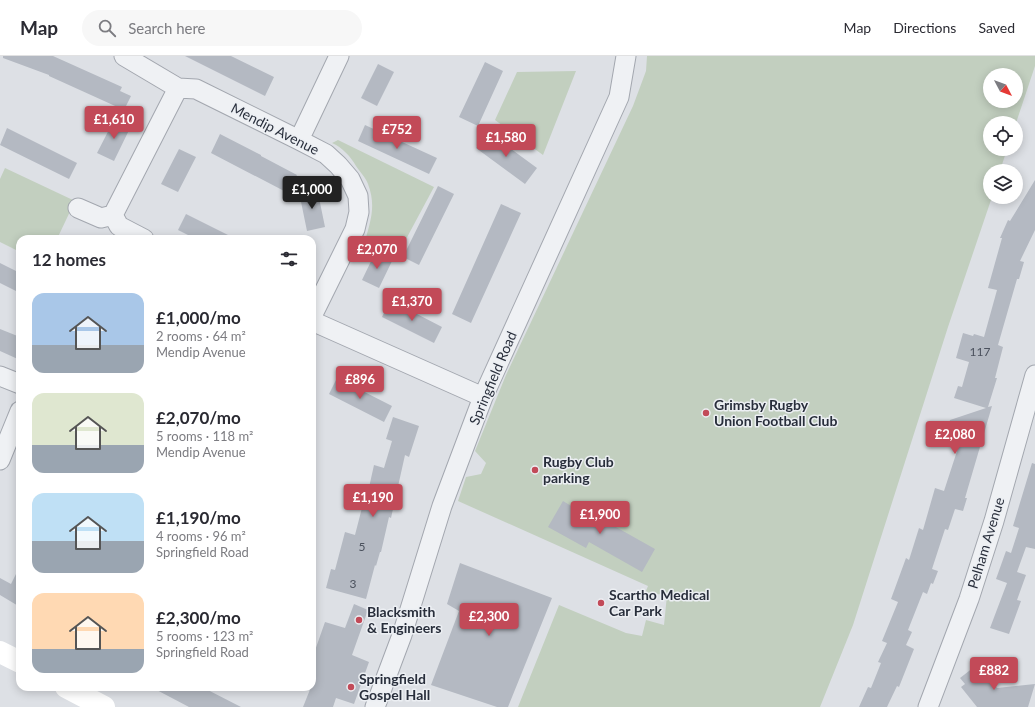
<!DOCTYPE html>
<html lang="en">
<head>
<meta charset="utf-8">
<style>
  :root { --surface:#fff; --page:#f7f7f7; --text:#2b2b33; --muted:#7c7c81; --line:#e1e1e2; --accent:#c24a58 }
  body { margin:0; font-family:Lato,sans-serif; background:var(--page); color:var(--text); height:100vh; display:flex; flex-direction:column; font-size:15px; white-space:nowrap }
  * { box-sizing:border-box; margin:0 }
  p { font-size:13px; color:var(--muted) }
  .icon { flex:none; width:22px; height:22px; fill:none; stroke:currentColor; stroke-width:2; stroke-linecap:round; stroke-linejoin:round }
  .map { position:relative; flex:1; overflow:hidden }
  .details { position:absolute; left:16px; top:179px; width:300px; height:456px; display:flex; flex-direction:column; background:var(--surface); border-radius:12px; box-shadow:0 2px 10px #0003 }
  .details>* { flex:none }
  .needle { width:26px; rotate:131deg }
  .buttons { position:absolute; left:983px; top:12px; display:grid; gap:8px }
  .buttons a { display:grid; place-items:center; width:40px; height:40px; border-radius:50%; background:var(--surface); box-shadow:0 2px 10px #0003; font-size:20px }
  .price { position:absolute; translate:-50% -34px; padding:0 9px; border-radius:4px; background:var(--accent); color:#fff; font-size:13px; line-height:26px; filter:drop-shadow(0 1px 2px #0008) }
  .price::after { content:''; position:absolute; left:50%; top:24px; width:12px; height:9px; margin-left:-6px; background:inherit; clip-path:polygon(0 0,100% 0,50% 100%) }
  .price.selected { background:#222; color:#fff }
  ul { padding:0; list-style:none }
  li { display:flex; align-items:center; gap:12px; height:100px; padding:0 16px }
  li span { display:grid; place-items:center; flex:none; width:112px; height:80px; border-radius:12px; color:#555 }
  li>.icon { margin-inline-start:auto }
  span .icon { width:48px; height:48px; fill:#fffc; stroke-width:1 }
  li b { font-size:17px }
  h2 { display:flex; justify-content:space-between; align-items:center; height:48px; padding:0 16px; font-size:17px }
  header { display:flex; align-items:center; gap:24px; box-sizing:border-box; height:56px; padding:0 20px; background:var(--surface); border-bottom:1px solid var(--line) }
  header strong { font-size:19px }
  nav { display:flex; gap:22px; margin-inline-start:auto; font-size:14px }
  .search { width:280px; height:36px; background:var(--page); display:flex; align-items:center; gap:10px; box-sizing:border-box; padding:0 14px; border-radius:22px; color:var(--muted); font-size:15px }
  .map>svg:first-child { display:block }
  .green { fill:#c2cfbf; fill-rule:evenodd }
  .building { fill:#b4b9c2 }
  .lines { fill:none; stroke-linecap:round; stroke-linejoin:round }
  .minor-casing { stroke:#a3a7af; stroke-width:21 }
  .minor { stroke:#eff1f4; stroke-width:19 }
  .secondary { stroke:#fff; stroke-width:22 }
  .poi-dot { fill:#c24a58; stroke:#eceff3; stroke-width:1.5 }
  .labels { text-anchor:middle; stroke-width:3; stroke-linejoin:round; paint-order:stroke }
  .number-label { font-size:12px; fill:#4b515d }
  .street-label { font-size:14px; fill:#282e3b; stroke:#eceff3 }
  .poi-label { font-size:14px; font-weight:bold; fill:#282e3b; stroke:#eceff3; text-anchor:start }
</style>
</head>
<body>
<header>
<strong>Map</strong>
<div class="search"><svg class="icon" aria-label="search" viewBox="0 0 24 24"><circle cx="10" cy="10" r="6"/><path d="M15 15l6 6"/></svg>Search here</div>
<nav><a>Map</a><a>Directions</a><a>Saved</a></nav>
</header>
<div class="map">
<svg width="1035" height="651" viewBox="0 0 1035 651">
  <rect width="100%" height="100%" fill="#dde0e5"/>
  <path class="green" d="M647,0H1035V10L1016,67H990V93H1007L1000,115H990V141H992L948,271L853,569L820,651H518L559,549L626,577L642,580L646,564L664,569L667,539L645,537L648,530L458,445L466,421L481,418L486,407L475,395L506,319L633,50L646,15ZM990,19H1016V45H990Z
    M576,15L543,99L495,64L517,16Z
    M338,84L434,131L397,200L365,185C371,164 376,149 368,128C366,122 360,116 356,110C351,101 342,91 332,87Z
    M5,112L75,145L57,183H20V196L0,186V123Z"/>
  <path class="building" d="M3,0H53L122,31L120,35L131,40L124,54L49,20V19L3,2Z
    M185,0H231L274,21L265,40Z
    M485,6L503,15L478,70L459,61Z
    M378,8L394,16L377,50L361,42Z
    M115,62L131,70L114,105L97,97Z
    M365,69L437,102L429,118L358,85Z
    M7,72L77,107L69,123L0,89Z
    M488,76L537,112L525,128L476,92Z
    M220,78L261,99V100L297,119L288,137L211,97Z
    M179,93L196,101L178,136L161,128Z
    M1035,124V174L1020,205L1024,206L1019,223H1017L998,289L1003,291L995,322H997L988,351L992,350L965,442H967L963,455L955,453L948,474L945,473L932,513L938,515L933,528L931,527L927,538L923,536L908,574L912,576L906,589L914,593L899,631L897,630L887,651H859L868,631L871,632L881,607L878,606L887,587L882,585L898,546L891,543L906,502L909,504L919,472L923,474L935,432L944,435L958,392L949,389L952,377L948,370L950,364L986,352L954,342L958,330L962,331L969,306L956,302L963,277L973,280L974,278L984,281L997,234L988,232L1002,182H1000L1008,164L1010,165Z
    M438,130L454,138L419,209L403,201Z
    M317,132L325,171L307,175L299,136Z
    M501,148L521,157L471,267L452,258Z
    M186,158L236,183H196L178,174Z
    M375,197L392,205L379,232L362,224Z
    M0,207L20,217V228L16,235L0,227Z
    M390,244L442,271L434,287L382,261Z
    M0,273L20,281V304L0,295Z
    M337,322L392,350L384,366L329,338Z
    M393,361L419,370L409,401L405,399L391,462L389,461L381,496H380L376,510L375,509L366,543L326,532L331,513L335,514L345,476L355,479L364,444L366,445L374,409L384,412L392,385L386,383Z
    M1032,407L1035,408V493L1026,491L1017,516L1026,519L1017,544L1021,545L1009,578L990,572L1007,527L996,523L1006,495L1011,497L1019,472L1013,470Z
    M563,445L573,451L575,448L655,493L642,516L589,486L586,492L548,471Z
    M460,507L552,542L508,651H497L431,629L459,555L447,548Z
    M20,510V551L0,539V522L11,528Z
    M354,548L368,554L352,599L369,606L354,648L336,642L333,651H303L311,631H312V603L325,566L345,572Z
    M978,608L997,632L1035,628L1028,651H977L961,631L965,628L960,622Z
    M151,631H202L241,651H189Z"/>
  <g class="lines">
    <g class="minor-casing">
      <path id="minor" d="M124,0L178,32L196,33L299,84L326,98L338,109L350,123L358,140L359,156L355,173L312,260
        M299,84L339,0
        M78,152L101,162L113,159
        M144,183L119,170L113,159L178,32
        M312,265L483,341
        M0,320L20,328
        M0,404L20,355
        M375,651L402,579L442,450L483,341L619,41L626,0
        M928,651L969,543L994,465L1035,319"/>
    </g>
    <use href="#minor" class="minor"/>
    <path class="secondary" d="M0,596L20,606
      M66,631L104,651"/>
  </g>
  <g class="poi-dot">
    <circle cx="706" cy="357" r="4"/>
    <circle cx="535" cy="414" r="4"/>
    <circle cx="601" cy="547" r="4"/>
    <circle cx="359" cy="564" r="4"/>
    <circle cx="351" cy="631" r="4"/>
  </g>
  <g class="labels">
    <g class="number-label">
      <text x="980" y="300">117</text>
      <text x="362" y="495">5</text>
      <text x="353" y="532">3</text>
    </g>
    <g class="street-label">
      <text transform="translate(275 73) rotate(27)" y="5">Mendip Avenue</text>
      <text transform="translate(493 322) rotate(-67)" y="5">Springfield Road</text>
      <text transform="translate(986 487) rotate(-73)" y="5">Pelham Avenue</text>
    </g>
    <g class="poi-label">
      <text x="714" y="354">Grimsby Rugby<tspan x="714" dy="16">Union Football Club</tspan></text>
      <text x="543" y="411">Rugby Club<tspan x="543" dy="16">parking</tspan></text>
      <text x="609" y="544">Scartho Medical<tspan x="609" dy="16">Car Park</tspan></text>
      <text x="367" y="561">Blacksmith<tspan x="367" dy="16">&amp; Engineers</tspan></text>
      <text x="359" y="628">Springfield<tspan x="359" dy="16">Gospel Hall</tspan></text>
    </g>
  </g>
</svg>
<div class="buttons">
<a><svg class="needle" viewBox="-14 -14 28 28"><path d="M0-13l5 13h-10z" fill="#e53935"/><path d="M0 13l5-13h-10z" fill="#7c7c81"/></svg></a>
<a><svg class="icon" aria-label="locate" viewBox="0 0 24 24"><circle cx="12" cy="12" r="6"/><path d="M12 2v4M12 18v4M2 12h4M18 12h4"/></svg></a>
<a><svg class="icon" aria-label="layers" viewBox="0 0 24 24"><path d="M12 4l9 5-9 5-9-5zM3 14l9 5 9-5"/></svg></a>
</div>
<b class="price" style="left:114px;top:84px">£1,610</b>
<b class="price" style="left:397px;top:94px">£752</b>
<b class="price" style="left:506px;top:102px">£1,580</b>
<b class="price selected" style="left:312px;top:154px">£1,000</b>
<b class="price" style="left:377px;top:214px">£2,070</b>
<b class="price" style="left:412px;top:266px">£1,370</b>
<b class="price" style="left:360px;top:344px">£896</b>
<b class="price" style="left:955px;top:399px">£2,080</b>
<b class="price" style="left:373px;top:462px">£1,190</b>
<b class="price" style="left:600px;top:479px">£1,900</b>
<b class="price" style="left:489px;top:581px">£2,300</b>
<b class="price" style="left:994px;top:635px">£882</b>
<section class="details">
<h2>12 homes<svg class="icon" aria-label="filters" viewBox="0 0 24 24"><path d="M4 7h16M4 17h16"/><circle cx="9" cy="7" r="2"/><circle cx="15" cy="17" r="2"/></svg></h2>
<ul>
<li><span style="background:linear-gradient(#a9c7e8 65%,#9aa5b1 0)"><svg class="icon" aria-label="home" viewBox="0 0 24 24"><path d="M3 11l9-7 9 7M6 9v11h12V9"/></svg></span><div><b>£1,000/mo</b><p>2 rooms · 64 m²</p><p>Mendip Avenue</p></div></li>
<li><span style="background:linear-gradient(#dfe7d0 65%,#9aa5b1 0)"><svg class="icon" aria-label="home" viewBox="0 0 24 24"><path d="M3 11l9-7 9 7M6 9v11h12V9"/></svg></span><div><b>£2,070/mo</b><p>5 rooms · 118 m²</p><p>Mendip Avenue</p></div></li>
<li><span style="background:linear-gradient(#bfe0f5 60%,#9aa5b1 0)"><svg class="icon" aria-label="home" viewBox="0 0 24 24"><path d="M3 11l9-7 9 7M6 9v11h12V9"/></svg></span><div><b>£1,190/mo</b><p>4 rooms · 96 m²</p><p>Springfield Road</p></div></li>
<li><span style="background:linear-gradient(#ffd9b3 70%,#9aa5b1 0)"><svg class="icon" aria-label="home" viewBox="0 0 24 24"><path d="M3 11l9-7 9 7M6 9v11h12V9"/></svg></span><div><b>£2,300/mo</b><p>5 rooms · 123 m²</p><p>Springfield Road</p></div></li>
</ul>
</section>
</div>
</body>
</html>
